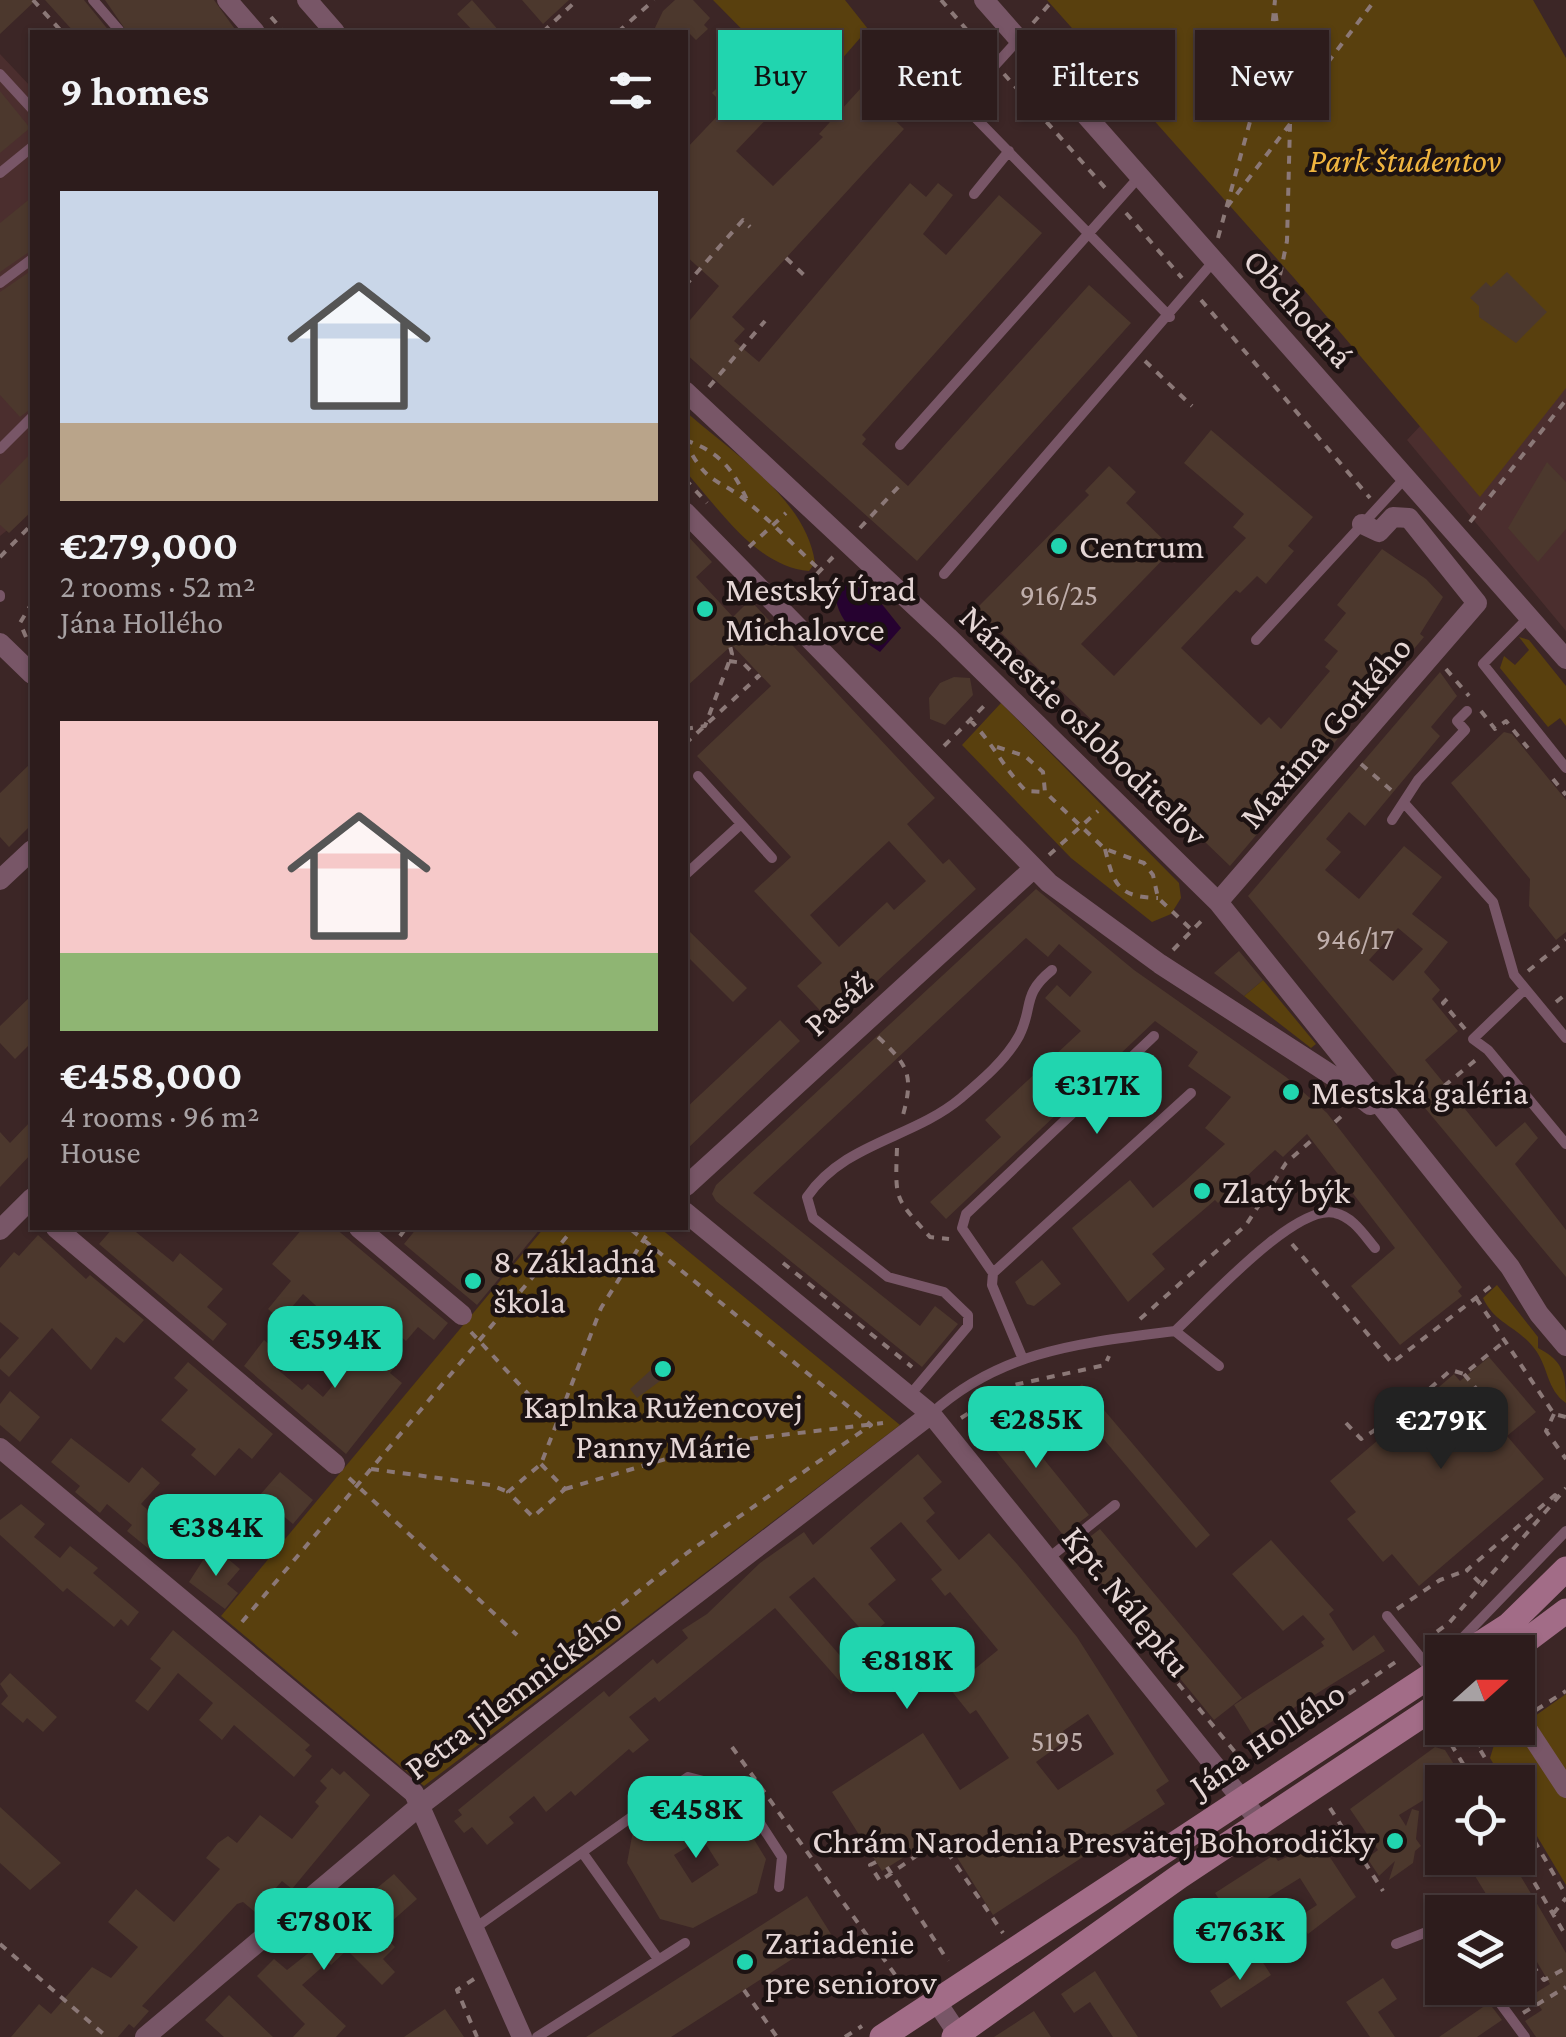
<!DOCTYPE html>
<html lang="en">
<head>
<meta charset="utf-8">
<style>
  :root { --surface:#2d1c1c; --page:#352525; --text:#f1f3f6; --muted:#a7a1a3; --line:#483a3b; --accent:#21d5af }
  body { margin:0; font-family:"Crimson Pro",serif; background:var(--page); color:var(--text); height:100vh; display:flex; flex-direction:column; font-size:38px; white-space:nowrap }
  * { box-sizing:border-box; margin:0 }
  p { font-size:32px; color:var(--muted) }
  .icon { flex:none; width:55px; height:55px; fill:none; stroke:currentColor; stroke-width:2; stroke-linecap:round; stroke-linejoin:round }
  .map { position:relative; flex:1; overflow:hidden }
  .side { position:absolute; left:30px; top:30px; width:658px; height:1200px; display:flex; flex-direction:column; background:var(--surface); border-radius:0px; box-shadow:0 2px 8px #0004,0 0 0 2px var(--line) }
  .side>* { flex:none }
  .guide { position:absolute; left:718px; top:30px; width:698px; height:90px; display:flex; gap:20px }
  .needle { width:65px; rotate:69deg }
  .tools { position:absolute; left:1425px; top:1635px; display:grid; gap:20px }
  .tools a { display:grid; place-items:center; width:110px; height:110px; border-radius:0px; background:var(--surface); box-shadow:0 2px 8px #0004,0 0 0 2px var(--line); font-size:50px }
  .price { position:absolute; translate:-50% -85px; padding:0 22px; border-radius:20px; background:var(--accent); color:#111; font-size:32px; line-height:65px; filter:drop-shadow(0 2px 5px #0008) }
  .price::after { content:''; position:absolute; left:50%; top:60px; width:30px; height:22px; margin-left:-15px; background:inherit; clip-path:polygon(0 0,100% 0,50% 100%) }
  .price.active { background:#222; color:#fff }
  ul { padding:0; list-style:none }
  li { display:grid; align-content:center; gap:20px; height:530px; padding:0 30px }
  li span { display:grid; place-items:center; height:310px; border-radius:0px; color:#555 }
  li>.icon { margin-inline-start:auto }
  span .icon { width:180px; height:180px; fill:#fffc; stroke-width:1 }
  li b { font-size:42px }
  h2 { display:flex; justify-content:space-between; align-items:center; height:120px; padding:0 30px; font-size:42px }
  .tag { padding:0 35px; border-radius:0px; background:var(--surface); box-shadow:0 2px 8px #0004,0 0 0 2px var(--line); font-size:35px; line-height:90px }
  .tag.active { background:var(--accent); color:#111 }
  .map>svg:first-child { display:block }
  .built { fill:#4b2e2e }
  .green { fill:#59400e }
  .water { fill:#260230 }
  .building { fill:#4c382d; fill-rule:evenodd }
  .lines { fill:none; stroke-linecap:round; stroke-linejoin:round }
  .path { stroke:#8b7877; stroke-width:4; stroke-dasharray:8 8; stroke-linecap:butt }
  .lane { stroke:#785667; stroke-width:10 }
  .street { stroke:#785667; stroke-width:20 }
  .secondary { stroke:#a26c87; stroke-width:25 }
  .poi-dot { fill:#21d5af; stroke:#1c1212; stroke-width:4 }
  .labels { text-anchor:middle; stroke-width:9; stroke-linejoin:round; paint-order:stroke }
  .number-label { font-size:30px; fill:#bfaeab }
  .park-label { font-size:35px; font-style:italic; fill:#efb43f; stroke:#1c1212 }
  .street-label { font-size:35px; fill:#e5d6d5; stroke:#1c1212 }
  .poi-label { font-size:35px; fill:#e5d6d5; stroke:#1c1212; text-anchor:start }
</style>
</head>
<body>
<div class="map">
<svg width="1566" height="2037" viewBox="0 0 1566 2037">
  <rect width="100%" height="100%" fill="#3c2626"/>
  <path class="built" d="M0,54L32,88V510L0,536Z
    M1481,361L1566,373V631L1407,440Z"/>
  <path class="green" d="M713,0H845L868,29L840,61L827,48L774,105L757,88L778,66Z
    M1047,0H1533L1566,58V388L1480,497L1294,278Z
    M685,411C731,452 806,498 815,563L809,571C756,567 718,507 685,471Z
    M1519,637L1529,640L1566,686V726L1560,718L1548,727L1500,668L1504,656L1515,665L1529,650Z
    M1001,703L1179,883L1181,898L1171,914L1152,922L1071,858L962,745Z
    M1263,980L1316,1044L1311,1048L1244,996Z
    M544,1228H660L900,1425L424,1786L221,1616Z
    M1497,1285L1538,1337V1348C1564,1361 1566,1375 1566,1403C1546,1389 1549,1367 1534,1348C1517,1326 1495,1324 1483,1298Z
    M1566,1694V1885L1518,1804V1782H1504L1490,1758L1494,1745Z"/>
  <path class="water" d="M848,583L873,593L901,628L880,652C856,637 831,615 836,584Z"/>
  <path class="building" d="M0,0H36L0,34Z
    M45,0H84L110,32H74Z
    M105,0H214L237,32H127Z
    M472,0L500,32H474L457,14Z
    M522,0H569L543,24Z
    M675,0H693L710,18L704,25L708,29L696,40L688,32H653L663,11Z
    M736,69L776,109L736,151L773,186L823,137L819,134L861,88L904,129L732,317L745,329L734,341L759,362L910,183L926,197L938,183L953,195L923,234L946,255L999,195L1042,233L862,435L866,439L862,444L908,486L1089,285L1131,323L917,561L685,353V326L719,286L685,255V150L726,107L712,93Z
    M0,91L30,128L0,153Z
    M32,197V250L0,272V223Z
    M32,270V408L20,417L0,395V292Z
    M1507,272L1547,312L1516,343L1479,317V306L1470,298L1486,282L1491,287Z
    M1211,430L1313,517L1288,546L1294,551L1266,584L1257,576L1240,593L1236,590L1181,648L1261,725L1269,717L1281,729L1330,671L1325,667L1338,651L1324,640L1346,613L1337,605L1382,549L1426,579L1443,597L1420,634L1424,637L1230,866L1096,737L1102,730L976,609L1089,495L1085,491L1109,466L1136,492L1126,503L1173,549L1081,644L1114,676L1246,538L1233,527L1244,514L1184,463Z
    M32,452V511L9,533L0,525V485Z
    M1547,462L1566,482V529L1538,562L1508,528Z
    M685,533L712,562L696,577L733,617L750,600L935,798L907,824L943,864L949,859L976,889L832,1023L797,986L822,963L754,891L791,857L697,756L771,686L732,645L685,688ZM889,841L926,881L894,910L887,902L839,947L810,915Z
    M1440,672L1457,696L1431,727L1440,736L1365,826L1349,812L1326,839L1341,852L1325,870L1359,899L1404,846L1442,877L1412,914L1448,942L1424,972L1440,990L1432,999L1458,1031L1425,1060L1496,1147L1525,1122L1538,1138L1515,1164L1566,1230V1277L1248,896ZM1398,928L1423,949L1393,981L1369,960Z
    M954,677L970,678L973,695L945,725L930,719L929,698L940,683Z
    M1504,732L1512,734L1566,800V932L1556,940L1529,906L1530,879L1451,783Z
    M32,762V824L9,847L0,837V793Z
    M1036,889L1134,970L1286,1077L1327,1113L1462,1287L1458,1291L1462,1296L1400,1345L1351,1286L1395,1248L1307,1134L1283,1157L1275,1150L1218,1203L1215,1200L1152,1254L1165,1269L1128,1302L1072,1228L1130,1180L1153,1208L1184,1182L1225,1144L1205,1128L1231,1097L1188,1066L1198,1052L1155,1021L946,1219L930,1202L1001,1137L985,1120L1081,1031L1045,998L1057,985L1070,997L1092,972L1059,944L1048,957L1026,938L753,1193L920,1326L935,1306L958,1324L922,1367L716,1201L712,1194L716,1185Z
    M685,927L747,988L733,1002L685,954Z
    M1239,951L1263,980L1244,996L1214,973Z
    M32,995V1042L15,1059L0,1043V1026Z
    M780,1020L800,1041L685,1151V1109Z
    M32,1120V1153L0,1187V1132L10,1143Z
    M113,1228H131L173,1262L180,1253L223,1289L207,1307L227,1324L213,1341L99,1244Z
    M303,1228H335L448,1323L434,1340L418,1327L406,1341L368,1308L338,1344L325,1333L334,1322L303,1294L281,1320L268,1309L291,1281L272,1264Z
    M417,1228H541L477,1305L404,1244Z
    M38,1235L86,1279L90,1275L144,1320L124,1343L116,1337L91,1370L52,1328L9,1377L0,1369V1359L19,1338L0,1322V1268L14,1252L19,1256Z
    M1042,1260L1061,1284L1034,1306L1027,1304L1015,1282Z
    M264,1340L285,1358L277,1369L302,1390L308,1384L323,1397L344,1372L334,1364L352,1342L376,1361L390,1346L403,1357L390,1373L402,1383L346,1454L244,1366Z
    M1489,1357L1536,1412L1507,1436L1544,1479L1419,1586L1392,1554L1383,1562L1347,1519L1356,1512L1330,1481L1398,1423L1386,1412L1401,1398L1411,1411L1454,1374L1460,1381Z
    M664,1358L675,1370L637,1398L630,1389Z
    M188,1362L273,1434L252,1459L239,1448L215,1476L191,1455L196,1449L161,1420L188,1390L174,1378Z
    M1082,1384L1210,1535L1196,1548L1067,1396Z
    M10,1391L40,1417L20,1442L0,1425V1404Z
    M1025,1407L1044,1431L1030,1442L1089,1515L1063,1535L986,1438Z
    M71,1438L129,1483L142,1467L160,1483L141,1504L174,1532L155,1554L127,1531L132,1525L107,1504L100,1513L75,1492L80,1486L51,1462Z
    M918,1454L942,1482L923,1498L935,1513L926,1521L959,1560L989,1533L1017,1564L1077,1637L1158,1764L1169,1781L1156,1790L1165,1804L993,1915L942,1833L882,1871L832,1792L923,1733L960,1790L1009,1758L976,1710L970,1714L950,1689L998,1650L950,1592L945,1596L931,1579L942,1570L901,1522L870,1548L896,1580L868,1604L885,1623L868,1637L814,1577L789,1597L864,1683L851,1694L775,1608L659,1702L655,1697L629,1717L649,1740L633,1753L629,1749L575,1796L571,1791L546,1812L534,1796L509,1817L514,1823L487,1845L472,1827L464,1833L454,1821L462,1815L458,1810L604,1691L609,1697L653,1659L657,1664L688,1638L682,1630L707,1614L760,1563L804,1532L813,1545ZM1088,1714L1114,1754L1058,1790L1036,1762L1068,1739L1063,1731Z
    M280,1472L313,1500L293,1524L259,1496Z
    M21,1504L45,1524L34,1537L60,1558L70,1546L98,1568L93,1573L139,1612L128,1626L121,1619L114,1627L67,1588L63,1592L0,1535V1520Z
    M1100,1529L1242,1698L1214,1720L1074,1549Z
    M1271,1540L1334,1610L1329,1614L1353,1651L1374,1635L1385,1651L1252,1734L1234,1705L1324,1646L1321,1642L1325,1639L1303,1615L1283,1631L1232,1574Z
    M221,1553L240,1569L227,1584L238,1593L225,1609L189,1582L207,1554L214,1561Z
    M173,1630L310,1745L305,1750L312,1756L294,1777L234,1725L222,1740L199,1720L213,1703L178,1673L148,1711L135,1701L161,1668L150,1659Z
    M10,1673L57,1717L43,1732L27,1718L23,1723L1,1704L8,1696L0,1684Z
    M1435,1747L1445,1750L1465,1782H1442V1823L1427,1798L1399,1815L1406,1826L1412,1809L1419,1811L1416,1839L1421,1846L1415,1851L1413,1863L1389,1880L1395,1861L1379,1876L1367,1858L1378,1850L1350,1809Z
    M332,1768L340,1775L344,1771L370,1795L292,1889L282,1881L255,1912L243,1902L237,1904L142,2006L149,2011L134,2028L129,2024L118,2037H11L39,2004L51,2014L92,1967L111,1978L138,1947L108,1922L136,1889L174,1922L220,1869L206,1858L218,1843L228,1836L237,1843L260,1815L292,1839L319,1806L315,1802L327,1788L320,1781Z
    M691,1796L730,1800L766,1859L757,1893L693,1928L660,1919L627,1863L633,1831ZM702,1838L719,1865L692,1883L674,1855Z
    M0,1807L61,1863L30,1890L0,1863Z
    M1316,1836L1356,1897L1308,1934L1297,1918L1317,1905L1300,1878L1258,1904L1270,1921L1244,1938L1215,1893L1274,1855L1278,1861L1305,1849Z
    M1464,1858H1510L1566,1953V2037H1536L1525,2021L1542,2010L1532,1995L1550,1984L1534,1957L1518,1966V1912H1497Z
    M394,1874L417,1899L391,1922L371,1893Z
    M807,1896L831,1934L671,2037H586Z
    M333,1910L364,1947L380,1931L395,1947L383,1959L395,1972L382,1985L347,1950L331,1965L328,1962L302,1985L346,2026L336,2037H293L305,2024L257,1976L274,1959L287,1970L311,1951L300,1938Z
    M1260,1958L1271,1975L1221,2008L1210,1991Z
    M1095,1971L1113,1999L1138,2037H1113L1090,2002L1074,2013L1061,1994Z
    M1383,1978L1397,1999L1378,2012L1395,2037H1370L1346,2002Z
    M229,1995L257,2022L273,2037H224L205,2020Z
    M1489,2003L1502,2020L1477,2037H1439Z
    M445,2009L464,2037H404Z
    M1034,2011L1051,2037H994Z"/>
  <g class="lines">
    <path class="path" d="M33,0L62,32
      M941,0L985,51
      M271,17L284,32
      M1033,23L1053,0
      M543,32L577,0
      M618,32L654,0
      M1004,74L1107,190
      M1227,207L1290,124L1275,9
      M1126,213L1182,278
      M1218,238L1270,49L1275,0
      M786,258L805,276
      M1280,275L1287,241L1290,124L1307,90L1375,0
      M685,286L743,220L750,227
      M1201,300L1370,498
      M1305,336L1320,323
      M1145,361L1192,406
      M709,387L765,321
      M685,440C720,452 733,469 748,502
      M685,441C708,489 719,476 751,505C775,525 797,549 820,570
      M685,479L707,503
      M1470,522L1566,400
      M860,528L902,483
      M749,547L786,513
      M0,557L32,524
      M795,597L833,557
      M26,637L20,623L32,603
      M729,661L743,663L757,677
      M1446,669L1469,696
      M1481,711L1495,729L1506,721L1528,748
      M970,720C993,743 1004,769 1026,791L1045,792
      M685,729L705,726L732,654L730,646
      M685,744L760,675
      M944,746L987,703
      M997,747L1025,756L1043,772L1045,792L1105,849L1144,863L1153,875L1158,898L1192,930
      M1361,764L1391,790
      M1553,779L1566,795
      M1105,849C1114,885 1118,897 1158,898
      M1049,855L1098,811
      M1173,950L1205,917
      M1528,971L1566,940
      M1447,999L1443,1003L1465,1029
      M1556,1002L1566,994
      M878,1037C908,1065 914,1075 903,1115
      M1444,1086L1477,1059
      M1335,1122L1346,1112
      M897,1148C895,1202 895,1197 930,1237L949,1239
      M400,1236L406,1228
      M1292,1244L1392,1363L1495,1283
      M783,1263L912,1367
      M1476,1298L1554,1414L1566,1417
      M1140,1319L1246,1225L1286,1163L1312,1140
      M471,1332L555,1423
      M1464,1374L1490,1405L1485,1410
      M1554,1414L1546,1431L1566,1459
      M961,1418L1014,1385L1105,1365L1109,1356
      M1346,1423L1361,1439L1397,1416L1404,1417L1405,1410L1451,1370L1464,1374L1505,1341
      M541,1464L565,1489L533,1517L508,1492L541,1464L601,1308L651,1228
      M371,1469L491,1485L508,1492
      M349,1478L517,1635
      M565,1489L723,1442L883,1423
      M1480,1583L1467,1570L1555,1495L1559,1500
      M1397,1609L1440,1580L1467,1570
      M242,1622L574,1228
      M1127,1622L1245,1764
      M1424,1641L1449,1623L1566,1488
      M509,1694L687,1553L871,1425L629,1228
      M1536,1710L1566,1691
      M1458,1728L1478,1746L1499,1782
      M1437,1739L1453,1728
      M1451,1744L1474,1782
      M1478,1746L1504,1730
      M732,1747L906,1990
      M1243,1766L1400,1659
      M1330,1808L1383,1891
      M1518,1813L1566,1895
      M1518,1855L1566,1936
      M876,1862L870,1865L880,1881L939,1840L1003,1933
      M887,1867L948,1961
      M1553,1914L1566,1898
      M0,1944L107,2037
      M1532,1965L1544,1980L1566,1968
      M474,1979L457,1990L477,2037
      M744,1990L777,2037
      M1523,2013L1566,1987
      M845,2037L862,2026"/>
    <path class="lane" d="M93,0L119,30
      M1018,40L961,103L1170,317
      M0,74L32,109
      M0,173L32,147
      M974,194L1009,151
      M0,283L32,259
      M900,445L1139,177
      M0,449L32,417
      M944,574L1213,262
      M0,595V597
      M1529,617L1483,664L1566,768
      M1256,640L1406,477
      M698,776L772,858
      M1405,804L1493,902L1514,975L1566,1038
      M1392,820L1418,780L1465,730L1457,721L1467,711
      M685,875L741,824
      M1524,990L1473,1039L1488,1050L1566,1144
      M993,1273L962,1228L966,1214L1154,1036
      M1175,1331C1205,1304 1295,1203 1335,1213C1353,1217 1364,1235 1375,1248
      M1022,1357L992,1285L993,1273L1191,1093
      M910,1395L968,1326V1315L944,1292L888,1277L813,1218L807,1197C845,1142 912,1139 961,1098C981,1081 1006,1060 1019,1036C1034,1007 1021,995 1052,970
      M932,1413C1003,1349 1084,1343 1175,1331L1219,1366
      M1050,1557L1115,1505
      M1387,1616L1433,1673
      M1449,1652L1566,1531
      M582,1852L658,1959
      M475,1928L688,1777L730,1788L747,1803L782,1857L779,1887
      M1396,1944L1442,1926
      M1489,1988L1525,2037
      M537,2037L685,1943"/>
    <path class="street" d="M227,0L255,32
      M307,0L335,32
      M984,0L1566,659
      M685,391L948,637L1218,902L1510,1267L1539,1314L1566,1346
      M685,512L1049,883L1160,964L1336,1078L1370,1105
      M0,643L32,674
      M0,880L32,850
      M1218,902L1477,603L1409,518L1393,517L1379,532L1362,524
      M686,1186L1034,868
      M685,1212L931,1414L1261,1823
      M56,1228L335,1464
      M359,1228L462,1315
      M0,1230L32,1198
      M0,1448L414,1793L522,2037
      M1518,1715L1566,1788
      M936,2001L958,2034
      M145,2037L422,1804L931,1414"/>
    <path class="secondary" d="M1467,1652L1509,1625L1566,1569
      M1511,1652L1566,1611
      M882,2037L1442,1668
      M954,2037L1180,1876L1442,1702"/>
  </g>
  <g class="poi-dot">
    <circle cx="1059" cy="546" r="10"/>
    <circle cx="705" cy="609" r="10"/>
    <circle cx="1291" cy="1092" r="10"/>
    <circle cx="1202" cy="1191" r="10"/>
    <circle cx="473" cy="1281" r="10"/>
    <circle cx="663" cy="1369" r="10"/>
    <circle cx="1395" cy="1841" r="10"/>
    <circle cx="745" cy="1962" r="10"/>
  </g>
  <g class="labels">
    <g class="number-label">
      <text x="1059" y="605">916/25</text>
      <text x="1355" y="949">946/17</text>
      <text x="1057" y="1751">5195</text>
    </g>
    <g class="park-label">
      <text x="1405" y="172">Park študentov</text>
    </g>
    <g class="street-label">
      <text transform="translate(1299 308) rotate(48)" y="12">Obchodná</text>
      <text transform="translate(1084 725) rotate(44)" y="12">Námestie osloboditeľov</text>
      <text transform="translate(1325 732) rotate(-49)" y="12">Maxima Gorkého</text>
      <text transform="translate(838 1003) rotate(-42)" y="12">Pasáž</text>
      <text transform="translate(1127 1601) rotate(51)" y="12">Kpt. Nálepku</text>
      <text transform="translate(513 1693) rotate(-37)" y="12">Petra Jilemnického</text>
      <text transform="translate(1267 1739) rotate(-34)" y="12">Jána Hollého</text>
    </g>
    <g class="poi-label">
      <text x="1079" y="558">Centrum</text>
      <text x="725" y="601">Mestský Úrad<tspan x="725" dy="40">Michalovce</tspan></text>
      <text x="1311" y="1104">Mestská galéria</text>
      <text x="1222" y="1203">Zlatý býk</text>
      <text x="493" y="1273">8. Základná<tspan x="493" dy="40">škola</tspan></text>
      <text x="663" y="1418" text-anchor="middle">Kaplnka Ružencovej<tspan x="663" dy="40">Panny Márie</tspan></text>
      <text x="1375" y="1853" text-anchor="end">Chrám Narodenia Presvätej Bohorodičky</text>
      <text x="765" y="1954">Zariadenie<tspan x="765" dy="40">pre seniorov</tspan></text>
    </g>
  </g>
</svg>
<div class="tools">
<a><svg class="needle" viewBox="-14 -14 28 28"><path d="M0-13l5 13h-10z" fill="#e53935"/><path d="M0 13l5-13h-10z" fill="#a7a1a3"/></svg></a>
<a><svg class="icon" aria-label="locate" viewBox="0 0 24 24"><circle cx="12" cy="12" r="6"/><path d="M12 2v4M12 18v4M2 12h4M18 12h4"/></svg></a>
<a><svg class="icon" aria-label="layers" viewBox="0 0 24 24"><path d="M12 4l9 5-9 5-9-5zM3 14l9 5 9-5"/></svg></a>
</div>
<b class="price" style="left:1097px;top:1137px">€317K</b>
<b class="price" style="left:335px;top:1391px">€594K</b>
<b class="price" style="left:1036px;top:1471px">€285K</b>
<b class="price active" style="left:1441px;top:1472px">€279K</b>
<b class="price" style="left:216px;top:1579px">€384K</b>
<b class="price" style="left:907px;top:1712px">€818K</b>
<b class="price" style="left:696px;top:1861px">€458K</b>
<b class="price" style="left:324px;top:1973px">€780K</b>
<b class="price" style="left:1240px;top:1983px">€763K</b>
<div class="guide">
<a class="tag active">Buy</a>
<a class="tag">Rent</a>
<a class="tag">Filters</a>
<a class="tag">New</a>
</div>
<section class="side">
<h2>9 homes<svg class="icon" aria-label="filters" viewBox="0 0 24 24"><path d="M4 7h16M4 17h16"/><circle cx="9" cy="7" r="2"/><circle cx="15" cy="17" r="2"/></svg></h2>
<ul>
<li><span style="background:linear-gradient(#c9d6e8 75%,#b9a48a 0)"><svg class="icon" aria-label="home" viewBox="0 0 24 24"><path d="M3 11l9-7 9 7M6 9v11h12V9"/></svg></span><div><b>€279,000</b><p>2 rooms · 52 m²</p><p>Jána Hollého</p></div></li>
<li><span style="background:linear-gradient(#f6c9c9 75%,#8fb573 0)"><svg class="icon" aria-label="home" viewBox="0 0 24 24"><path d="M3 11l9-7 9 7M6 9v11h12V9"/></svg></span><div><b>€458,000</b><p>4 rooms · 96 m²</p><p>House</p></div></li>
</ul>
</section>
</div>
</body>
</html>
